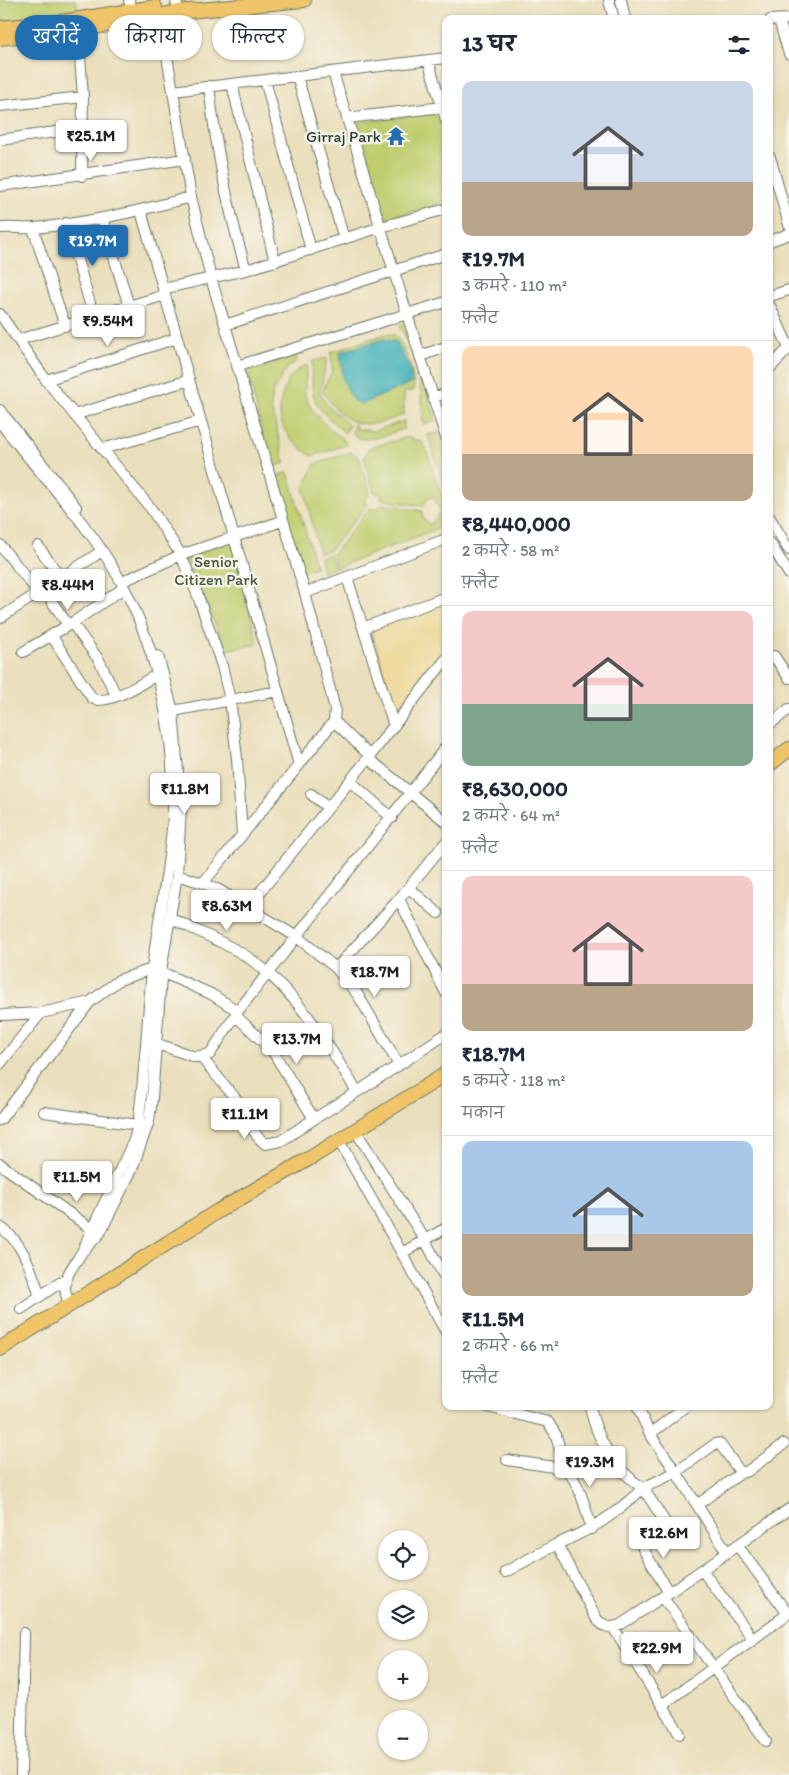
<!DOCTYPE html>
<html lang="hi">
<head>
<meta charset="utf-8">
<style>
  :root { --surface:#fff; --page:#f6f6f7; --text:#1f2937; --muted:#747a83; --line:#e0e1e3; --accent:#1f6fb2 }
  body { margin:0; font-family:Itim,"Playpen Sans Deva",sans-serif; background:var(--page); color:var(--text); height:100vh; display:flex; flex-direction:column; font-size:19px; white-space:nowrap }
  * { box-sizing:border-box; margin:0 }
  p { font-size:16px; color:var(--muted) }
  .icon { flex:none; width:28px; height:28px; fill:none; stroke:currentColor; stroke-width:2; stroke-linecap:round; stroke-linejoin:round }
  .map { position:relative; flex:1; overflow:hidden }
  .side { position:absolute; left:442px; top:15px; width:331px; height:1395px; display:flex; flex-direction:column; background:var(--surface); border-radius:10px; box-shadow:0 1px 4px #0004 }
  .side>* { flex:none }
  .guide { position:absolute; left:15px; top:15px; width:352px; height:45px; display:flex; gap:10px }
  .tools { position:absolute; left:378px; top:1530px; display:grid; gap:10px }
  .tools a { display:grid; place-items:center; width:50px; height:50px; border-radius:50%; background:var(--surface); box-shadow:0 1px 4px #0004; font-size:25px }
  .price { position:absolute; translate:-50% -42px; padding:0 11px; border-radius:5px; background:#fff; color:#222; font-size:16px; line-height:32px; filter:drop-shadow(0 1px 2px #0008) }
  .price::after { content:''; position:absolute; left:50%; top:30px; width:15px; height:11px; margin-left:-8px; background:inherit; clip-path:polygon(0 0,100% 0,50% 100%) }
  .price.active { background:var(--accent); color:#fff }
  ul { padding:0; list-style:none }
  li { display:grid; align-content:center; gap:10px; height:265px; padding:0 20px }
  li+li { border-top:1px solid var(--line) }
  li span { display:grid; place-items:center; height:155px; border-radius:10px; color:#555 }
  li>.icon { margin-inline-start:auto }
  span .icon { width:90px; height:90px; fill:#fffc; stroke-width:1 }
  li b { font-size:21px }
  h2 { display:flex; justify-content:space-between; align-items:center; height:60px; padding:0 20px; font-size:21px }
  .chip { padding:0 18px; border-radius:22px; background:var(--surface); box-shadow:0 1px 4px #0004; font-size:18px; line-height:45px }
  .chip.active { background:var(--accent); color:#fff }
  .map>svg:first-child { display:block }
  .green { fill:#c0cd6e; stroke:#708551 }
  .sand { fill:#eeda9e; stroke:#868c69 }
  .water { fill:#3eafb8; stroke:#2e7676 }
  .lines { fill:none; stroke-linecap:round; stroke-linejoin:round }
  .minor-casing { stroke:#667664; stroke-width:12 }
  .major-casing { stroke:#667664; stroke-width:16 }
  .minor { stroke:#fff; stroke-width:10 }
  .major { stroke:#f0c469; stroke-width:14 }
  .labels { text-anchor:middle; stroke-width:5; stroke-linejoin:round; paint-order:stroke }
  .poi-label { font-size:16px; fill:#1f3d34; stroke:#f7f3e8; text-anchor:end }
  .park-label { font-size:16px; fill:#3f5a40; stroke:#f7f3e8 }
</style>
</head>
<body>
<div class="map">
<svg width="789" height="1775" viewBox="0 0 789 1775">
  <rect width="100%" height="100%" fill="#f7f3e8"/>
  <filter id="ink" filterUnits="userSpaceOnUse"><feTurbulence type="fractalNoise" baseFrequency=".02" numOctaves="2"/><feDisplacementMap in="SourceGraphic" scale="10" xChannelSelector="R" yChannelSelector="G"/><feConvolveMatrix kernelMatrix="1 2 1 2 8 2 1 2 1" color-interpolation-filters="sRGB"/></filter>
  <filter id="wash" filterUnits="userSpaceOnUse"><feTurbulence type="fractalNoise" baseFrequency=".0096" numOctaves="4" result="noise"/><feDisplacementMap in="SourceGraphic" scale="20" xChannelSelector="R" yChannelSelector="G"/><feGaussianBlur stdDeviation="1.12" result="paint"/><feColorMatrix in="noise" values="0 0 0 0 0 0 0 0 0 0 0 0 0 0 0 0 0 1.4 0 .05"/><feComposite in="paint" operator="in"/></filter>
  <g filter="url(#wash)">
    <rect width="100%" height="100%" fill="#eadfbc"/>
    <path class="green" d="M0,0H76L79,16L0,25Z
      M440,112L446,133V202L383,220L353,123Z
      M406,323L436,421L423,424C421,385 418,360 399,325Z
      M385,334L395,335C407,349 414,372 414,390L404,393V414C366,431 346,428 323,392L325,384L332,372L331,352Z
      M296,355L297,361L287,368L273,391L271,407L285,463L270,468L248,371Z
      M327,358L320,393L327,405L349,425L345,433C315,407 309,402 313,361Z
      M307,365C307,374 304,384 305,393C309,414 330,428 345,441L346,445L312,456C285,438 273,422 284,390C288,377 295,370 307,365Z
      M404,421V429L377,438L360,439L352,433L354,424L357,429L374,431Z
      M439,432L446,454V493L428,435Z
      M407,437L422,442L426,448L446,510L439,509L434,496L427,499L423,506L383,500L380,494L374,492L364,457L369,448Z
      M351,452L359,457L370,493L365,499L367,505L330,550L319,553L304,488L315,464Z
      M288,472L316,567L303,571L274,477Z
      M382,504L422,511L423,518L429,525L435,520L438,514H446V525L336,568L333,554L370,508L377,509Z
      M231,541L258,644L226,650L186,557Z
      M330,554L334,568L323,573L320,557Z"/>
    <path class="sand" d="M446,601V649L395,711L371,629Z"/>
    <path class="water" d="M384,339L397,342L410,369L412,383L362,404L353,401L343,380L340,352Z"/>
  </g>
  <g filter="url(#ink)">
    <g class="lines">
      <g class="minor-casing">
        <path id="minor" d="M129,0L134,17
          M176,0L178,12
          M609,0L614,19
          M621,0L625,19
          M160,15L191,197L211,278L305,593L335,709L334,721L299,765
          M770,20L789,19
          M779,20L789,54
          M78,29L83,97L82,176
          M428,60L446,120
          M333,72L407,314L446,302
          M297,76L344,239
          M265,80L311,250
          M232,84L275,262
          M209,86C216,150 228,209 246,270
          M173,91L446,58
          M0,106L83,97
          M347,118L443,107
          M0,140L83,128
          M770,157L789,225
          M0,186L185,159
          M141,211L299,765L203,883
          M102,218L129,306
          M66,223L94,317
          M0,228C12,227 23,229 35,228C88,223 140,211 191,197
          M33,228L65,326
          M770,241L789,234
          M163,289L246,270L381,227L446,209
          M770,296L789,290
          M770,306L789,348L770,368
          M0,314L46,380L152,510L181,555L198,596L222,666L230,700L237,758L242,835
          M225,325L446,254
          M18,340L165,295
          M420,356L446,347
          M237,366L407,314L446,438
          M46,380L177,338
          M433,397L446,394
          M0,410L76,507
          M74,415L189,380
          M0,422C38,472 89,524 119,578C158,648 176,737 173,816C170,868 158,919 152,970C147,1022 145,1074 138,1125L134,1140L87,1240C84,1256 65,1270 65,1287C65,1293 68,1300 69,1306
          M102,449L201,421
          M770,518L789,550
          M770,543L789,574
          M0,545L39,593
          M38,546L61,578
          M347,577L394,726
          M128,579L181,555L282,521
          M44,590L68,625
          M305,593L446,539
          M0,618L102,551
          M72,623L99,660L116,695
          M363,628L446,597
          M51,635L92,698C105,707 143,683 156,675
          M23,652L72,623L124,588
          M774,656L789,678
          M173,711L278,691
          M770,724L789,709
          M370,756L446,659
          M368,758L446,822
          M350,781L392,818
          M311,794L328,808
          M446,842L399,899L446,993
          M177,875L203,883L219,890L297,937L336,968L358,995L399,1065L446,1034
          M409,888L438,913
          M248,907L370,756L334,721
          M170,918C195,930 222,941 246,956C295,989 327,1042 357,1092L399,1065
          M336,968L399,899
          M161,972L211,994L238,1011
          M0,1015L41,1013L90,1002
          M236,1016L272,1050L314,1119L357,1092
          M152,1042L195,1057L210,1054L238,1011L446,747
          M201,1057L236,1099L257,1136L265,1144L281,1141L314,1119
          M0,1064L41,1013
          M44,1112L138,1125
          M0,1120L90,1002L119,980L152,969
          M355,1130L425,1240L444,1276
          M339,1141L446,1332
          M0,1164L93,1230
          M0,1227C24,1243 31,1270 40,1296
          M85,1249L100,1233L132,1169L149,1121L152,1098L162,965L177,875L181,809L173,711L158,656
          M402,1253L446,1228
          M21,1309L67,1278
          M484,1406L548,1422L556,1435L563,1463L554,1467L507,1460
          M590,1406C596,1439 615,1470 643,1488L676,1472L650,1434L637,1406
          M650,1434L686,1406
          M561,1465C580,1479 585,1509 592,1529
          M697,1505L741,1473
          M737,1545L788,1614
          M727,1552L676,1472L715,1444L719,1443L741,1473L748,1471L784,1444
          M702,1570L753,1639
          M505,1572L557,1544
          M669,1593L643,1549L669,1528L643,1488C615,1515 593,1529 557,1544L596,1618C603,1627 609,1629 620,1625C678,1588 733,1548 789,1509
          M663,1597L766,1741
          M613,1627L680,1734
          M662,1705L789,1613
          M21,1775L24,1633"/>
      </g>
      <g class="major-casing">
        <path id="major" d="M0,28L68,21L155,7
          M0,38L116,24L178,12L304,0
          M770,764L789,749
          M0,1349L218,1211L312,1157L446,1074"/>
      </g>
      <use href="#minor" class="minor"/>
      <use href="#major" class="major"/>
    </g>
  </g>
  <defs>
    <g id="temple-bare" transform="scale(1.5)"><path d="M0-6L5-2H3V0L6.5 2.5H4V6H1.5V3h-3V6H-4V2.5H-6.5L-3 0V-2H-5Z" fill="#1f6fb2" stroke="#f7f3e8" stroke-width="2.5" paint-order="stroke"/></g>
  </defs>
  <g fill-rule="evenodd">
    <use href="#temple-bare" x="396" y="136"/>
  </g>
  <g class="labels">
    <g class="poi-label">
      <text x="381" y="142">Girraj Park</text>
    </g>
    <g class="park-label">
      <text x="216" y="567">Senior<tspan x="216" dy="18">Citizen Park</tspan></text>
    </g>
  </g>
</svg>
<div class="tools">
<a><svg class="icon" aria-label="locate" viewBox="0 0 24 24"><circle cx="12" cy="12" r="6"/><path d="M12 2v4M12 18v4M2 12h4M18 12h4"/></svg></a>
<a><svg class="icon" aria-label="layers" viewBox="0 0 24 24"><path d="M12 4l9 5-9 5-9-5zM3 14l9 5 9-5"/></svg></a>
<a>+</a>
<a>−</a>
</div>
<b class="price" style="left:91px;top:162px">₹25.1M</b>
<b class="price active" style="left:93px;top:267px">₹19.7M</b>
<b class="price" style="left:108px;top:347px">₹9.54M</b>
<b class="price" style="left:68px;top:611px">₹8.44M</b>
<b class="price" style="left:185px;top:815px">₹11.8M</b>
<b class="price" style="left:227px;top:932px">₹8.63M</b>
<b class="price" style="left:375px;top:998px">₹18.7M</b>
<b class="price" style="left:297px;top:1065px">₹13.7M</b>
<b class="price" style="left:245px;top:1140px">₹11.1M</b>
<b class="price" style="left:77px;top:1203px">₹11.5M</b>
<b class="price" style="left:590px;top:1488px">₹19.3M</b>
<b class="price" style="left:664px;top:1559px">₹12.6M</b>
<b class="price" style="left:657px;top:1674px">₹22.9M</b>
<div class="guide">
<a class="chip active">खरीदें</a>
<a class="chip">किराया</a>
<a class="chip">फ़िल्टर</a>
</div>
<section class="side">
<h2>13 घर<svg class="icon" aria-label="filters" viewBox="0 0 24 24"><path d="M4 7h16M4 17h16"/><circle cx="9" cy="7" r="2"/><circle cx="15" cy="17" r="2"/></svg></h2>
<ul>
<li><span style="background:linear-gradient(#c9d6e8 65%,#b9a48a 0)"><svg class="icon" aria-label="home" viewBox="0 0 24 24"><path d="M3 11l9-7 9 7M6 9v11h12V9"/></svg></span><div><b>₹19.7M</b><p>3 कमरे · 110 m²</p><p>फ़्लैट</p></div></li>
<li><span style="background:linear-gradient(#ffd9b3 70%,#b9a48a 0)"><svg class="icon" aria-label="home" viewBox="0 0 24 24"><path d="M3 11l9-7 9 7M6 9v11h12V9"/></svg></span><div><b>₹8,440,000</b><p>2 कमरे · 58 m²</p><p>फ़्लैट</p></div></li>
<li><span style="background:linear-gradient(#f6c9c9 60%,#7fa58c 0)"><svg class="icon" aria-label="home" viewBox="0 0 24 24"><path d="M3 11l9-7 9 7M6 9v11h12V9"/></svg></span><div><b>₹8,630,000</b><p>2 कमरे · 64 m²</p><p>फ़्लैट</p></div></li>
<li><span style="background:linear-gradient(#f6c9c9 70%,#b9a48a 0)"><svg class="icon" aria-label="home" viewBox="0 0 24 24"><path d="M3 11l9-7 9 7M6 9v11h12V9"/></svg></span><div><b>₹18.7M</b><p>5 कमरे · 118 m²</p><p>मकान</p></div></li>
<li><span style="background:linear-gradient(#a9c7e8 60%,#b9a48a 0)"><svg class="icon" aria-label="home" viewBox="0 0 24 24"><path d="M3 11l9-7 9 7M6 9v11h12V9"/></svg></span><div><b>₹11.5M</b><p>2 कमरे · 66 m²</p><p>फ़्लैट</p></div></li>
</ul>
</section>
</div>
</body>
</html>
